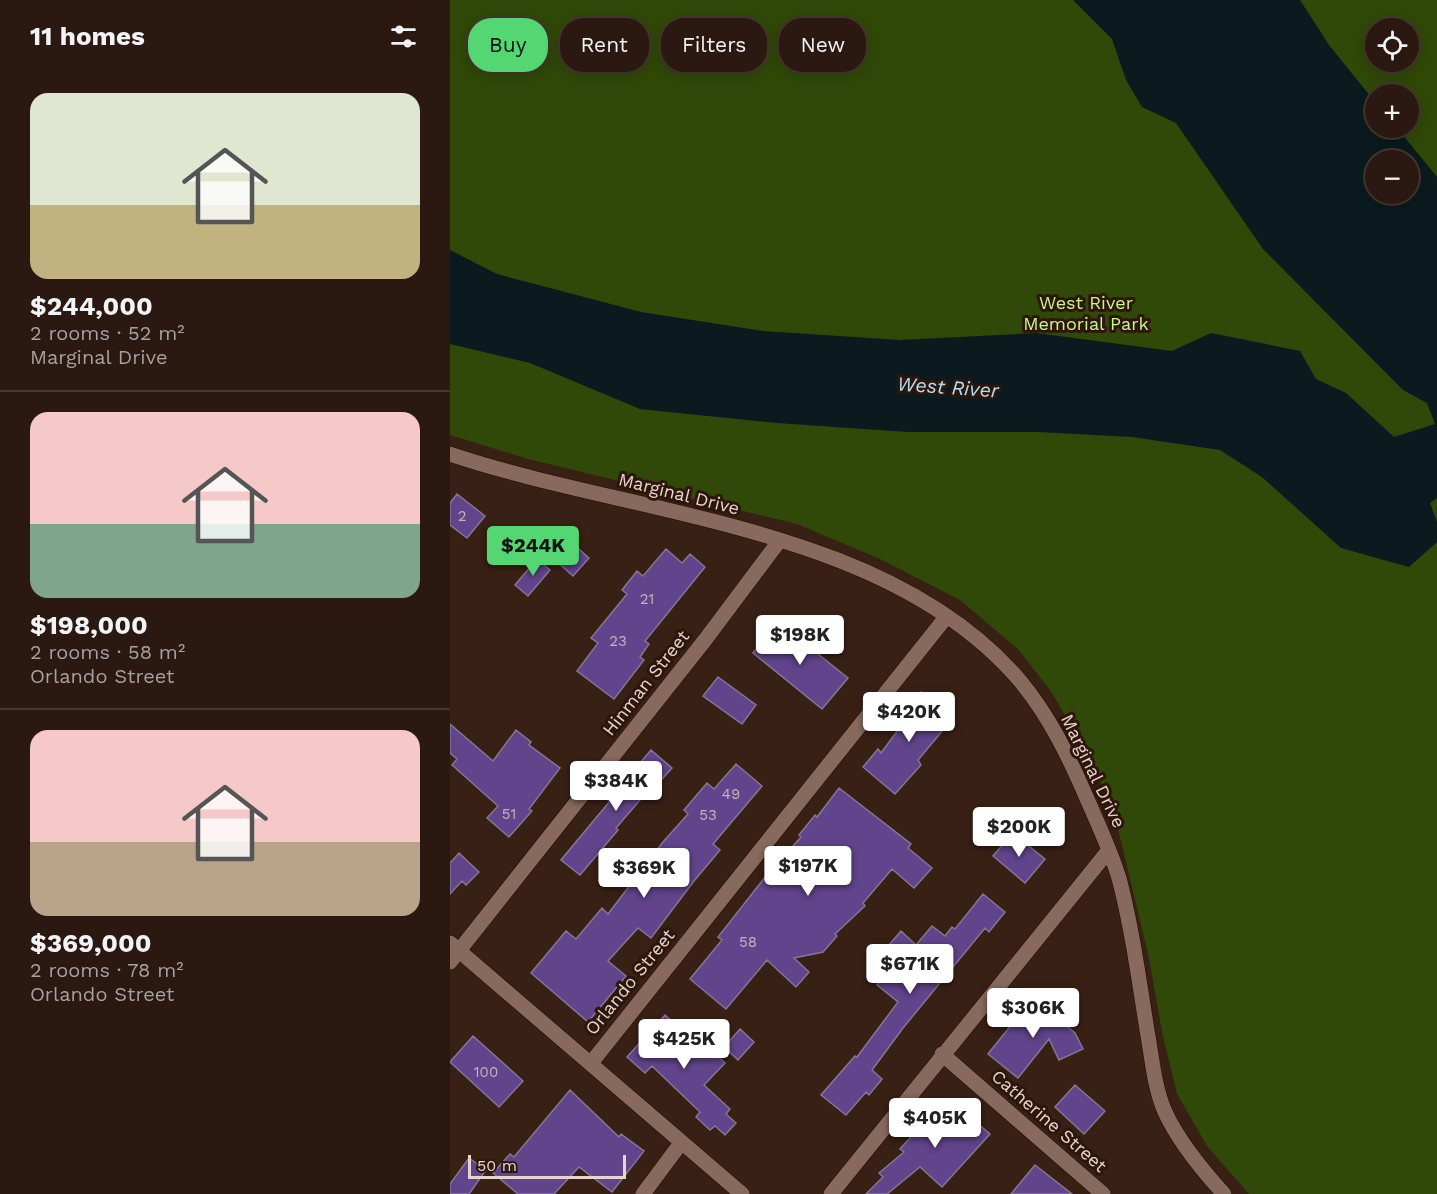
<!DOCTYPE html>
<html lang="en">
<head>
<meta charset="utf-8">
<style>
  :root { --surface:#2b1810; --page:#37251e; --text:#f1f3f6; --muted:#a6a09f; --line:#473730; --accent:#54d672 }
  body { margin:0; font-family:"Work Sans",sans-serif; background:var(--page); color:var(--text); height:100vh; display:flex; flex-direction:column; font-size:22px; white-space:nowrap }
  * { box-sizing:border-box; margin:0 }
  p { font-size:20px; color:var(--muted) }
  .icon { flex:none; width:33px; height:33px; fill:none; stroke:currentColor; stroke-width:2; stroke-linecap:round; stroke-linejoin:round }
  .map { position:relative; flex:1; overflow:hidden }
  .sheet { display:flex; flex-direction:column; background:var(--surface); width:450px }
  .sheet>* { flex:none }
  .top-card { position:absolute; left:18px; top:18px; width:570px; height:54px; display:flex; gap:12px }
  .buttons { position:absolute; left:915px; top:18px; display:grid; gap:12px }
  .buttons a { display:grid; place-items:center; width:54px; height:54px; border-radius:50%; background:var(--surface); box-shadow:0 3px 15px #0003,0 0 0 2px var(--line); font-size:30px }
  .scale { position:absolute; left:18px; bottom:15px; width:158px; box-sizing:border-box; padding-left:6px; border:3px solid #e6d5ce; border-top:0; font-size:16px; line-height:21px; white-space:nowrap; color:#e6d5ce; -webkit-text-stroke:4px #2e160c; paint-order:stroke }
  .price { position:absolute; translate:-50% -51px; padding:0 14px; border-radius:6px; background:#fff; color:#222; font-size:20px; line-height:39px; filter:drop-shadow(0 2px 3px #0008) }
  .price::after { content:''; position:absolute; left:50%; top:36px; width:18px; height:14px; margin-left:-9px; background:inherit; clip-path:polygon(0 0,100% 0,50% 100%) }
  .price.active { background:var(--accent); color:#111 }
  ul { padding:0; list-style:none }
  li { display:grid; align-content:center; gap:12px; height:318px; padding:0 30px }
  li+li { border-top:2px solid var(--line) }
  li span { display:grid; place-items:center; height:186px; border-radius:18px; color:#555 }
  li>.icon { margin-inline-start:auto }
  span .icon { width:108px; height:108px; fill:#fffc; stroke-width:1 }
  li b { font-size:26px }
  h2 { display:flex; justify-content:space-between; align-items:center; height:72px; padding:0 30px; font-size:26px }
  .tag { padding:0 21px; border-radius:24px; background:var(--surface); box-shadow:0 3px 15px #0003,0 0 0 2px var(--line); font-size:21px; line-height:54px }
  .tag.active { background:var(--accent); color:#111 }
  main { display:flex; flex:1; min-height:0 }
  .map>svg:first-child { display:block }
  .green { fill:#304808; fill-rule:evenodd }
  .water { fill:#0a1a1f; fill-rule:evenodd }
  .building { fill:#61448b; stroke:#827894; stroke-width:1.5 }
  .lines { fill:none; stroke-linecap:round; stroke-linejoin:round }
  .minor-casing { stroke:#1f0802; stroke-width:16 }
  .minor { stroke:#87695d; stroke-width:15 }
  .labels { text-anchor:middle; stroke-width:6; stroke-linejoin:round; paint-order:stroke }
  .number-label { font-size:15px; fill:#c5b1bd }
  .park-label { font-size:18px; fill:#c6f78a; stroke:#2e160c }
  .street-label { font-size:18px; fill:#e6d5ce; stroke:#2e160c }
  .water-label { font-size:20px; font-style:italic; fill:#ade0f2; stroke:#2e160c }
</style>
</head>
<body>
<main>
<section class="sheet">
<h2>11 homes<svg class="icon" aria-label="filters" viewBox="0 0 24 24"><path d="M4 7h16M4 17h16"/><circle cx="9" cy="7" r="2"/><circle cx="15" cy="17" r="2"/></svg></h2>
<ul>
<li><span style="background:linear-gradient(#dfe7d0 60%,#c2b280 0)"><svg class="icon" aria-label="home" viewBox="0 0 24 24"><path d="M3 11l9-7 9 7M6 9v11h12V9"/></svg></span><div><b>$244,000</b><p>2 rooms · 52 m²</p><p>Marginal Drive</p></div></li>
<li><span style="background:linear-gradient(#f6c9c9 60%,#7fa58c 0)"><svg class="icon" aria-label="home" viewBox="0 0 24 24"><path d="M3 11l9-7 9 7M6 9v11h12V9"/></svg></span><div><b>$198,000</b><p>2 rooms · 58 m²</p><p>Orlando Street</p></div></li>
<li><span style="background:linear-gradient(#f6c9c9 60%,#b9a48a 0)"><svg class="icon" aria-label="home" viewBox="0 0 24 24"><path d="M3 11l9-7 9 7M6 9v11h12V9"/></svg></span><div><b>$369,000</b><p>2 rooms · 78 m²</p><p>Orlando Street</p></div></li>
</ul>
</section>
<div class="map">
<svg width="987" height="1194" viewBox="0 0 987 1194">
  <rect width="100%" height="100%" fill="#392015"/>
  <path class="green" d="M0,0H987V1194H799L757,1146L727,1094L712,1032L699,958L670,837L646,769L602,693L569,650L510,600L430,559L347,524L78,459L0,435ZM926,28H958V62H926ZM926,94H958V128H926ZM926,160H958V194H926Z"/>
  <path class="water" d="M623,0H850L879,45L925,102L926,128H947L987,177V498L980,503L987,522V542L959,567L891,548L812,477L770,450L682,437L588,432H458L327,423L190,409L80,363L0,344V250L47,274L191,312L313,331L450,340L586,333L722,351L761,333L850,351L866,379L896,393L944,437L985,424L977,403L953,390L813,249L726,123L692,107L676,80L662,39ZM926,160H958V194H926Z"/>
  <path class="building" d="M7,494L35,516L17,538L0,525V503Z
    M122,543L139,558L123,576L106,561Z
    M216,549L232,563L240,554L255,567L195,641L199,644L190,657L194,660L164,699L127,671L148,643L141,638L177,594L172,590L187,571L193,576Z
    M87,559L100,570L78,596L65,585Z
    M328,622L398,678L372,709L303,653Z
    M268,677L306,705L292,724L253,696Z
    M471,692L503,718L468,760L471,765L445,794L413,767L428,749L431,753L457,718L448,711L459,698L463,701Z
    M0,724L43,761L66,730L81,742L79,745L110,768L79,809L82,811L59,837L37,818L48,806L2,765L7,759L0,753Z
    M201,750L222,768L204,788L202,786L166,828L168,830L130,875L111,860L160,801L158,800Z
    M286,764L312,786L263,844L270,850L244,881L201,938L188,928L158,961L176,976L138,1022L81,973L116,931L126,939L152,908L158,914L213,842L238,814L234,810L257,783L264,789Z
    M389,788L461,844L458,848L482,868L464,888L442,869L413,903L415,906L385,934L387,936L373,952L344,958L359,972L346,987L317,960L276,1009L240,979L272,940L268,937L316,876L351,837L349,835L365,815L367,817Z
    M563,833L595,859L575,883L543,856Z
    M9,853L29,872L16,885L12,881L0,894V863Z
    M533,894L555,912L539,932L535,928L453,1028L422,1070L432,1079L419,1095L416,1092L396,1115L371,1095L405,1056L407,1057L448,1002L427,985L451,956L439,945L451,931L466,945L482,926L495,936L502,927L505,929Z
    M583,998L625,1033L633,1049L609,1060L599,1039L568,1078L538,1054Z
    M215,1015L257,1053L260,1049L275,1063L254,1085L280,1109L276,1114L286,1123L275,1135L265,1126L260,1130L246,1117L250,1112L202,1066L195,1073L177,1057Z
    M290,1029L304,1042L288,1060L274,1047Z
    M23,1036L73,1081L49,1107L0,1062Z
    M625,1085L655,1111L634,1134L605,1107Z
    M120,1090L169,1137L171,1134L194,1151L162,1192L129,1167L104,1194H68L43,1173L60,1154L64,1157Z
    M499,1099L540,1134L492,1187L470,1167L437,1194H416L433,1177L429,1173L454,1152L450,1149L472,1125L474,1127Z
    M19,1158L36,1170L19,1194H0V1184Z
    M585,1165L622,1194H561Z"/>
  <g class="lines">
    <g class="minor-casing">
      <path id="minor" d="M0,454C184,516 438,525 571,682C600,717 620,759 638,801C649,826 661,852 669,878C682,928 689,980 697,1030C702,1057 704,1087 715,1112C729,1142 752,1170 774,1194
        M0,943L292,1194
        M0,962L255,640L330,540
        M492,1054L653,1194
        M141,1063L497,616
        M193,1194L231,1143
        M381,1194L659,850"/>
    </g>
    <use href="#minor" class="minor"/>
  </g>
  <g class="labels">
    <g class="number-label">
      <text x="12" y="521">2</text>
      <text x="197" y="604">21</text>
      <text x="168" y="646">23</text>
      <text x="281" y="799">49</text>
      <text x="59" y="819">51</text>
      <text x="258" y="820">53</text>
      <text x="298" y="947">58</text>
      <text x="36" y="1077">100</text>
    </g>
    <g class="park-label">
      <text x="636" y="309">West River<tspan x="636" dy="21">Memorial Park</tspan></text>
    </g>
    <g class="street-label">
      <text transform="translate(229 494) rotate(14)" y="6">Marginal Drive</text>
      <text transform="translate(196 683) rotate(-52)" y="6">Hinman Street</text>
      <text transform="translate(643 771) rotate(64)" y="6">Marginal Drive</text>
      <text transform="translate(180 982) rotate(-51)" y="6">Orlando Street</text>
      <text transform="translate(599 1121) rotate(41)" y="6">Catherine Street</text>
    </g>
    <g class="water-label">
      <text transform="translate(498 387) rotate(4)" y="7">West River</text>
    </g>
  </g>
</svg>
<div class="buttons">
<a><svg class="icon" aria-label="locate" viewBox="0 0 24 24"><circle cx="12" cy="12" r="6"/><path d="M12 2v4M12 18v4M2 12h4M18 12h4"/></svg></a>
<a>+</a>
<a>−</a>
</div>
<div class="scale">50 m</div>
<b class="price active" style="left:83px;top:577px">$244K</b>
<b class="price" style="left:350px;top:666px">$198K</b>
<b class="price" style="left:459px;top:743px">$420K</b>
<b class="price" style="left:166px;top:812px">$384K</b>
<b class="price" style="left:569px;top:858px">$200K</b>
<b class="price" style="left:358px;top:897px">$197K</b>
<b class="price" style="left:194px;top:899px">$369K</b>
<b class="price" style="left:460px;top:995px">$671K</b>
<b class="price" style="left:583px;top:1039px">$306K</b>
<b class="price" style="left:234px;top:1070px">$425K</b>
<b class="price" style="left:485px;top:1149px">$405K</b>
<div class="top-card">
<a class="tag active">Buy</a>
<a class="tag">Rent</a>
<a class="tag">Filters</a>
<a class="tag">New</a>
</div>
</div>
</main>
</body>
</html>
